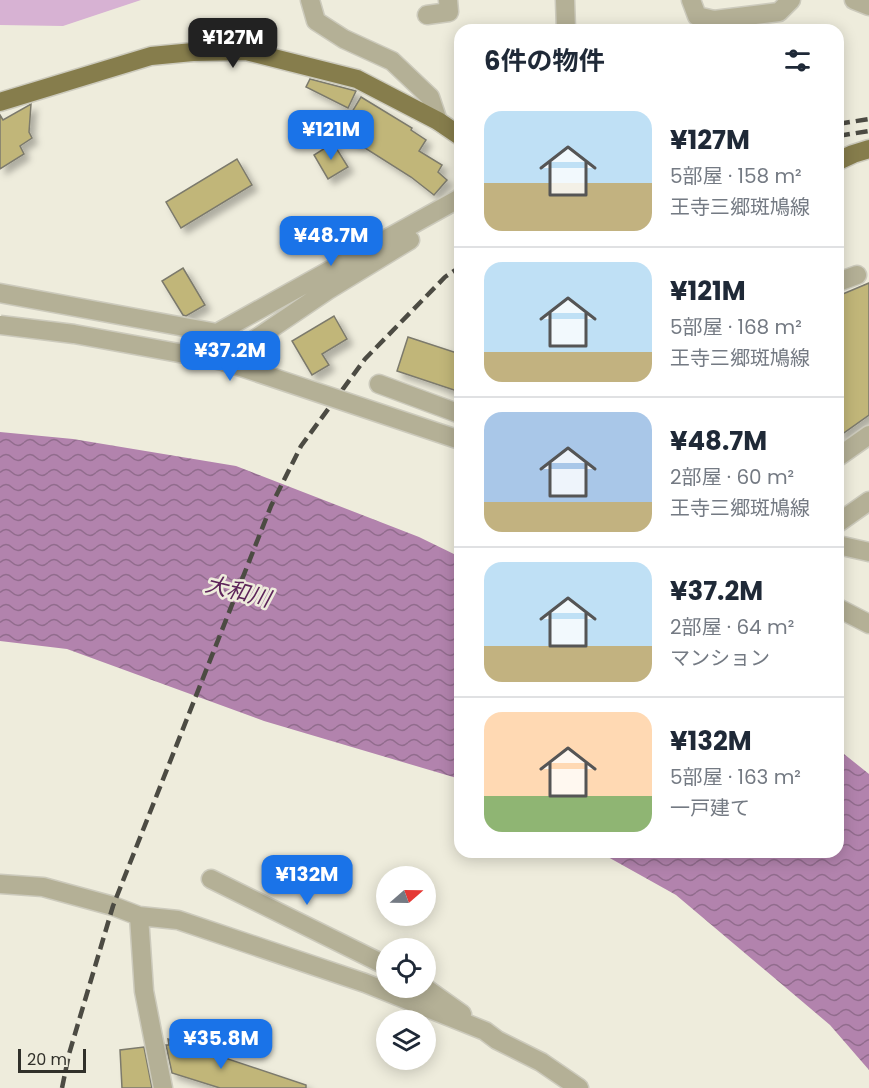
<!DOCTYPE html>
<html lang="ja">
<head>
<meta charset="utf-8">
<style>
  :root { --surface:#fff; --page:#f2f2f3; --text:#1f2937; --muted:#747a83; --line:#e0e1e3; --accent:#1a73e8 }
  body { margin:0; font-family:Poppins,"Noto Sans JP",sans-serif; background:var(--page); color:var(--text); height:100vh; display:flex; flex-direction:column; font-size:22px; white-space:nowrap }
  * { box-sizing:border-box; margin:0 }
  p { font-size:20px; color:var(--muted) }
  .icon { flex:none; width:33px; height:33px; fill:none; stroke:currentColor; stroke-width:2; stroke-linecap:round; stroke-linejoin:round }
  .map { position:relative; flex:1; overflow:hidden }
  .drawer { position:absolute; left:454px; top:24px; width:390px; height:834px; display:flex; flex-direction:column; background:var(--surface); border-radius:18px; box-shadow:0 3px 15px #0003 }
  .drawer>* { flex:none }
  .needle { width:39px; rotate:70deg }
  .controls { position:absolute; left:376px; top:866px; display:grid; gap:12px }
  .controls a { display:grid; place-items:center; width:60px; height:60px; border-radius:50%; background:var(--surface); box-shadow:0 3px 15px #0003; font-size:30px }
  .scale { position:absolute; left:18px; bottom:15px; width:68px; box-sizing:border-box; padding-left:6px; border:3px solid #31302a; border-top:0; font-size:16px; line-height:21px; white-space:nowrap; color:#31302a; -webkit-text-stroke:4px #eeecdc; paint-order:stroke }
  .price { position:absolute; translate:-50% -51px; padding:0 14px; border-radius:12px; background:var(--accent); color:#fff; font-size:20px; line-height:39px; filter:drop-shadow(0 2px 3px #0008) }
  .price::after { content:''; position:absolute; left:50%; top:36px; width:18px; height:14px; margin-left:-9px; background:inherit; clip-path:polygon(0 0,100% 0,50% 100%) }
  .price.current { background:#222; color:#fff }
  ul { padding:0; list-style:none }
  li { display:flex; align-items:center; gap:18px; height:150px; padding:0 30px }
  li+li { border-top:2px solid var(--line) }
  li span { display:grid; place-items:center; flex:none; width:168px; height:120px; border-radius:18px; color:#555 }
  li>.icon { margin-inline-start:auto }
  span .icon { width:72px; height:72px; fill:#fffc; stroke-width:1 }
  li b { font-size:26px }
  h2 { display:flex; justify-content:space-between; align-items:center; height:72px; padding:0 30px; font-size:26px }
  .map>svg:first-child { display:block }
  .pitch { fill:#d7b2d3 }
  .water { fill:url(#water-waves) }
  .building { fill:#c1b679; stroke:#7c7a6c; stroke-width:1.5; filter:url(#shadow) }
  .lines { fill:none; stroke-linecap:round; stroke-linejoin:round }
  .minor-casing { stroke:#cccabc; stroke-width:21 }
  .major-casing { stroke:#cccabc; stroke-width:21 }
  .minor { stroke:#b4b096; stroke-width:18 }
  .major { stroke:#867d4c; stroke-width:18 }
  .rail { stroke:#4c4b43; stroke-width:4.5; stroke-dasharray:12 6; stroke-linecap:butt }
  .minor-bridge-casing { stroke:#cccabc; stroke-width:21; stroke-linecap:butt }
  .minor-bridge { stroke:#b4b096; stroke-width:18 }
  .labels { text-anchor:middle; stroke-width:5; stroke-linejoin:round; paint-order:stroke }
  .water-label { font-size:22px; font-style:italic; fill:#5d245a; stroke:#eeecdc }
</style>
</head>
<body>
<div class="map">
<svg width="869" height="1088" viewBox="0 0 869 1088">
  <defs>
    <pattern id="water-waves" width="16" height="10" patternUnits="userSpaceOnUse" patternTransform="scale(1.5)"><rect width="16" height="10" fill="#b283ad"/><path d="M0 5q4-4 8 0t8 0" fill="none" stroke="#916c8d"/></pattern>
    <filter id="shadow"><feDropShadow dx="5.5" dy="5.5" stdDeviation="3" flood-color="#0004"/></filter>
  </defs>
  <rect width="100%" height="100%" fill="#eeecdc"/>
  <path class="pitch" d="M0,0H141L63,26L0,25Z"/>
  <path class="water" d="M0,432L73,439L236,466L419,537L460,557V779L264,721L67,649L0,641Z
    M839,750L869,774V1070L830,1025L676,895L599,852H838Z"/>
  <path class="building" d="M310,79L356,91L348,108L306,87Z
    M361,97L412,128L411,130L426,140L419,151L442,165L438,172L447,180L434,195L411,177L346,136L354,131L344,125Z
    M31,104L29,132L32,138L20,146L24,154L0,169V115L3,120Z
    M333,143L348,167L328,179L314,155Z
    M237,159L252,185L181,228L166,202Z
    M183,268L205,305L186,316L183,315L162,281Z
    M869,283V415L838,437V296Z
    M334,316L347,339L322,354L329,365L312,375L292,341Z
    M408,337L460,354V392L397,371Z
    M168,1039L306,1085V1088H220L172,1073L166,1045H169Z
    M144,1047L152,1088H122L120,1050Z"/>
  <g class="lines">
    <g class="minor-casing">
      <path id="minor" d="M310,0L316,21L344,39L392,61L430,97L438,121
        M565,0L566,30
        M691,0L697,16L714,20L779,12L791,0
        M854,0L869,6
        M427,15L449,12L448,0
        M838,282L857,275
        M0,293L217,333L460,198
        M223,361L328,290L410,240
        M379,384L460,414
        M838,457L869,435
        M838,523L869,501
        M838,545L869,552
        M838,608L869,624
        M211,879L387,966
        M0,884L43,887L113,906L139,916L178,920L365,983L485,1031L497,1040L541,1062L579,1088
        M139,916L144,991L163,1088
        M424,987L462,1014"/>
    </g>
    <g class="major-casing">
      <path id="major" d="M0,102L151,56L193,52L246,51L357,79L438,121L460,136
        M838,161L853,154L869,149"/>
    </g>
    <use href="#minor" class="minor"/>
    <use href="#major" class="major"/>
    <path class="rail" d="M838,124L869,119
      M838,136L869,131
      M62,1088L69,1054L113,906L271,506L301,446L365,359L445,277L460,267"/>
    <g class="minor-bridge-casing">
      <path id="minor-bridge" d="M0,325L74,334L223,361L460,440"/>
    </g>
    <use href="#minor-bridge" class="minor-bridge"/>
  </g>
  <g class="labels">
    <g class="water-label">
      <text transform="translate(238 591) rotate(14)" y="8">大和川</text>
    </g>
  </g>
</svg>
<div class="controls">
<a><svg class="needle" viewBox="-14 -14 28 28"><path d="M0-13l5 13h-10z" fill="#e53935"/><path d="M0 13l5-13h-10z" fill="#747a83"/></svg></a>
<a><svg class="icon" aria-label="locate" viewBox="0 0 24 24"><circle cx="12" cy="12" r="6"/><path d="M12 2v4M12 18v4M2 12h4M18 12h4"/></svg></a>
<a><svg class="icon" aria-label="layers" viewBox="0 0 24 24"><path d="M12 4l9 5-9 5-9-5zM3 14l9 5 9-5"/></svg></a>
</div>
<div class="scale">20 m</div>
<b class="price current" style="left:233px;top:69px">¥127M</b>
<b class="price" style="left:331px;top:161px">¥121M</b>
<b class="price" style="left:331px;top:267px">¥48.7M</b>
<b class="price" style="left:230px;top:382px">¥37.2M</b>
<b class="price" style="left:307px;top:906px">¥132M</b>
<b class="price" style="left:221px;top:1070px">¥35.8M</b>
<section class="drawer">
<h2>6件の物件<svg class="icon" aria-label="filters" viewBox="0 0 24 24"><path d="M4 7h16M4 17h16"/><circle cx="9" cy="7" r="2"/><circle cx="15" cy="17" r="2"/></svg></h2>
<ul>
<li><span style="background:linear-gradient(#bfe0f5 60%,#c2b280 0)"><svg class="icon" aria-label="home" viewBox="0 0 24 24"><path d="M3 11l9-7 9 7M6 9v11h12V9"/></svg></span><div><b>¥127M</b><p>5部屋 · 158 m²</p><p>王寺三郷斑鳩線</p></div></li>
<li><span style="background:linear-gradient(#bfe0f5 75%,#c2b280 0)"><svg class="icon" aria-label="home" viewBox="0 0 24 24"><path d="M3 11l9-7 9 7M6 9v11h12V9"/></svg></span><div><b>¥121M</b><p>5部屋 · 168 m²</p><p>王寺三郷斑鳩線</p></div></li>
<li><span style="background:linear-gradient(#a9c7e8 75%,#c2b280 0)"><svg class="icon" aria-label="home" viewBox="0 0 24 24"><path d="M3 11l9-7 9 7M6 9v11h12V9"/></svg></span><div><b>¥48.7M</b><p>2部屋 · 60 m²</p><p>王寺三郷斑鳩線</p></div></li>
<li><span style="background:linear-gradient(#bfe0f5 70%,#c2b280 0)"><svg class="icon" aria-label="home" viewBox="0 0 24 24"><path d="M3 11l9-7 9 7M6 9v11h12V9"/></svg></span><div><b>¥37.2M</b><p>2部屋 · 64 m²</p><p>マンション</p></div></li>
<li><span style="background:linear-gradient(#ffd9b3 70%,#8fb573 0)"><svg class="icon" aria-label="home" viewBox="0 0 24 24"><path d="M3 11l9-7 9 7M6 9v11h12V9"/></svg></span><div><b>¥132M</b><p>5部屋 · 163 m²</p><p>一戸建て</p></div></li>
</ul>
</section>
</div>
</body>
</html>
